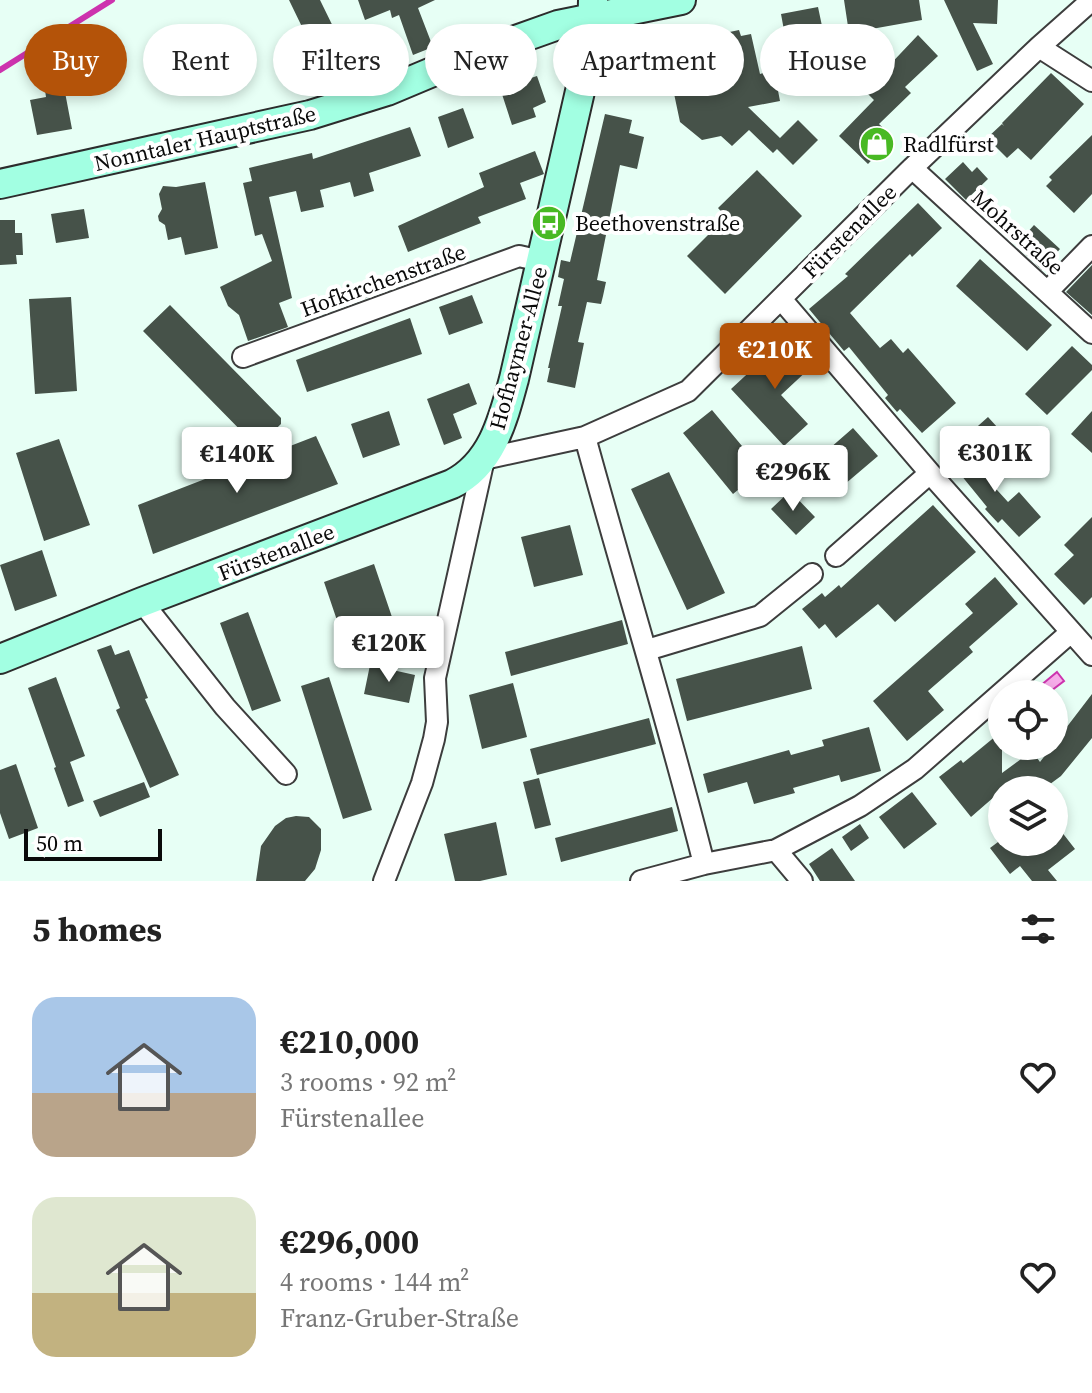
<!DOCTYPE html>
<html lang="en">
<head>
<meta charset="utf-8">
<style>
  :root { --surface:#fff; --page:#f2f2f2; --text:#222; --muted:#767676; --accent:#b45309 }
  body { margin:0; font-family:"Source Serif 4",serif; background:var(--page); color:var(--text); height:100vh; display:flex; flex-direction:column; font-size:30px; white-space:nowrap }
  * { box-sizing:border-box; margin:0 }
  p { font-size:26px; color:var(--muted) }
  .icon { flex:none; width:44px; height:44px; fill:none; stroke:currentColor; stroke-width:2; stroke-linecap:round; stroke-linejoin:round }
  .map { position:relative; height:881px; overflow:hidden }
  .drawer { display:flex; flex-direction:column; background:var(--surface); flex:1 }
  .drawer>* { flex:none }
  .top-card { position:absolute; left:24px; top:24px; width:1044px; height:72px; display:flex; gap:16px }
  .tools { position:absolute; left:988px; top:680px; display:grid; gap:16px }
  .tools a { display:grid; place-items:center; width:80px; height:80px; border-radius:50%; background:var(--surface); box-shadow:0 4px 12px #0003; font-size:40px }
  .scale { position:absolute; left:24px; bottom:20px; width:138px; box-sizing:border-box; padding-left:8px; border:4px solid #0a0a0a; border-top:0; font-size:22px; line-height:28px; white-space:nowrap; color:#0a0a0a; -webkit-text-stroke:6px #fff; paint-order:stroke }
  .price { position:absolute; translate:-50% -68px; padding:0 18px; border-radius:8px; background:#fff; color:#222; font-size:26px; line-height:52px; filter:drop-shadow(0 2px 4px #0008) }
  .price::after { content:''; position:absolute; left:50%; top:48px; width:24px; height:18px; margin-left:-12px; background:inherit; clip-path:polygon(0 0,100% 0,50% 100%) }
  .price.active { background:var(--accent); color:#fff }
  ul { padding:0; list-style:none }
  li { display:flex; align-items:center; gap:24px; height:200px; padding:0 32px }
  li span { display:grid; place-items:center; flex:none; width:224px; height:160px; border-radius:24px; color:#555 }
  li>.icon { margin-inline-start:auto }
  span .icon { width:96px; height:96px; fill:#fffc; stroke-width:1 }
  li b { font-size:34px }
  h2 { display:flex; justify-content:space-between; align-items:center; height:96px; padding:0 32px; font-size:34px }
  .chip { padding:0 28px; border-radius:36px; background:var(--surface); box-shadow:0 4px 12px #0003; font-size:28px; line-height:72px }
  .chip.active { background:var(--accent); color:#fff }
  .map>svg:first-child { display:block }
  .water { fill:#f6ace9; stroke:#cd33ae; stroke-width:2 }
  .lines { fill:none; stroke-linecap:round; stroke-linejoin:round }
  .stream { stroke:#cd33ae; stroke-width:6 }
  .building { fill:#465249 }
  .street-casing { stroke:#3d3d3d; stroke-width:24 }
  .secondary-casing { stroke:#2c2c2c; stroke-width:32 }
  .street { stroke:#fff; stroke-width:20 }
  .secondary { stroke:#a2ffe2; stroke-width:28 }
  .labels { text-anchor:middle; stroke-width:8; stroke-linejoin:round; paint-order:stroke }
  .street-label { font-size:22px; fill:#0a0a0a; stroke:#fff }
  .poi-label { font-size:22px; fill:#0a0a0a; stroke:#fff; text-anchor:start }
</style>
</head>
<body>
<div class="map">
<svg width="1092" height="881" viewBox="0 0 1092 881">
  <rect width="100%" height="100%" fill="#e7fff5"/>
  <path class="water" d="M1057,672L1064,681L1047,694L1040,686Z"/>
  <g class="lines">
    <path class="stream" d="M0,70L112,0"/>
  </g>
  <path class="building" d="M289,0H320L344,49L319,62Z
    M358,0H435L418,8L433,47L413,55L399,15L392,18L390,10L365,20Z
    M844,0H919L922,20L849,33Z
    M944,0H998L997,24L973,23L993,64L977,71Z
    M818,7L822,26L815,27L823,67L792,74L781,14Z
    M739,30L741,36L751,34L760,74L774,70L780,101L748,107L780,138L798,120L818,140L793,165L777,149L773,153L749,130L732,146L721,136L702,140L680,122L664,46Z
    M918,35L938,56L905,87L911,93L879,124L893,137L868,164L839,136L874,100L865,91Z
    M1051,73L1084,104L1031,160L1018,148L1007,158L987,138L1002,124L1004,126L1002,123Z
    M537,76L546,102L533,108L536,117L512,125L500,88Z
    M64,87L72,129L37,135L30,100L46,97L45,90Z
    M463,108L474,138L448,148L438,117Z
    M605,114L632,120L629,133L644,137L637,169L620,165L597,280L606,282L603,296L601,304L587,302L578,342L584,343L575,388L547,382L550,368H548L562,306H558L564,279L558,277L561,260L570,262Z
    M410,127L421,156L369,173L374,191L354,197L350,182L320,190L324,207L301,212L296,191L269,197L292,298L279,303L288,327L248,341L239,315L228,306L220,287L272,261L262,234L255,236L243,183L252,181L249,168L312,153L313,159Z
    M1092,135V194L1074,213L1046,186L1052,180L1049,177Z
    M535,151L544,174L520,183L526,199L478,217L481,223L408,252L398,226L484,187L479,173Z
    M963,162L972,172L977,167L988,179L966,200L945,179Z
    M757,170L802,216L725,294L687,256L726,217L718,208Z
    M205,182L218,248L185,255L181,237L168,240L165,225L159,221L158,216L162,209L159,194L163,186L176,187Z
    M918,203L942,228L912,257L910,254L850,313L880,348L891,339L903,353L908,348L956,403L922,433L900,409L897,412L885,398L888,395L849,347L844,351L809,309L848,276L845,274Z
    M84,209L89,238L56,243L51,214Z
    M0,220H15V233H22L23,255H16L17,264L0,265Z
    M1034,225L1060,249L1042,270L1016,245Z
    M980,259L1052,325L1027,351L956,286Z
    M1092,265V315L1066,292Z
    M365,284L369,297L346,305L342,294Z
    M472,295L483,323L449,335L439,307Z
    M71,297L77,391L35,394L29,299Z
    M170,305L281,418V424L257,447L143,331Z
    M410,318L422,354L307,392L296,360Z
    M785,339L811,367L781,395L808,424L784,446L731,389Z
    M1072,346L1092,365V370L1047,415L1025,394Z
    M469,383L477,404L453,414L462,438L444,445L427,399Z
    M712,410L762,470L733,494L683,433Z
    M389,411L400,445L363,458L351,424Z
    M1092,411V453L1071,434Z
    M988,417L998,428L979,445L969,434Z
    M853,428L878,456L838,490L814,462Z
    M316,436L338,484L153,554L138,505Z
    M59,439L90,525L44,541L16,453Z
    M974,446L995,473L987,479L1008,502L1019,492L1041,517L1019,537L1002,519L998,523L985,509L987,507L952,464Z
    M669,472L725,593L687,610L631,489Z
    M790,491L815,517L796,535L771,509Z
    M933,505L976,552L895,622L878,604L836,638L825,624L819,629L802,609L822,593L825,597L839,585L841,588Z
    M1092,517V597L1084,605L1054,574L1074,555L1064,545Z
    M570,525L583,575L534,587L521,537Z
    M42,550L57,596L15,611L0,565Z
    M374,564L393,620L343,638L324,582Z
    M995,577L1018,604L969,647L973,652L928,691L944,710L907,741L873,701L973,613L965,604Z
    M248,612L281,701L252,711L220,623Z
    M622,620L628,644L511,676L505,652Z
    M111,645L115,655L129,650L148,698L145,699L179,775L150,788L116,710L120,708L97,650Z
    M802,646L812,689L687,721L676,679Z
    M370,665L415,675L409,703L364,694Z
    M56,677L85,756L70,762L84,801L68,807L54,768L56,767L28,688Z
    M329,677L372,810L343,819L301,686Z
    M513,683L527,737L482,749L469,695Z
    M1092,694V738L1061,776L1042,790H1002L971,817L939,777L961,760L963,763L1002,731V773L1032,751L1040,762Z
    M649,718L656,744L537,775L530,749Z
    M869,727L881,771L841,782L839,775L793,788L795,793L754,804L747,782L708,793L703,774L789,750L791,755L824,746L822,740Z
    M16,764L38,828L9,839L0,813V770Z
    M539,778L551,825L535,829L523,782Z
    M144,782L150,797L100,817L93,801Z
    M912,792L937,824L904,849L879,817Z
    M672,807L678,831L561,862L555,838Z
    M296,816L309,817L321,829V850L315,869L305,881H256L261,846L275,826L286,818Z
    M496,822L507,875L480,881H455L444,834Z
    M1054,822L1075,849L1048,870L1057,881H1032L1020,866L1010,874L990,848L998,842H1054Z
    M860,824L869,838L851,851L842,837Z
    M832,848L855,881H820L809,864Z"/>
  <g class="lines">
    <g class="street-casing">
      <path id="street" d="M1039,47L1092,81
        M912,168L1092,333
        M1048,291L1092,246
        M781,299L930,473L1092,655
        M243,357L519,256L541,261
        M585,437C624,580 668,721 704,864
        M836,556L930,473
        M142,602L225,707L286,774
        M647,650L760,616L812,574
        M776,850L802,881
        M384,881L422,783L434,739L437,722L435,678L484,459L585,437L688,391L909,171L1039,47L1092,0
        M641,881L704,864L776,850L860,806L915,769L1071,632"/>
    </g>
    <g class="secondary-casing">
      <path id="secondary" d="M0,184L310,115L387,91L468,57L558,25L681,0
        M0,659L142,602L452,484C492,464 503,420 514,379L592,39L593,0"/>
    </g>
    <use href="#street" class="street"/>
    <use href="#secondary" class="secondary"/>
  </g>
  <defs>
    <g id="shop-disc" transform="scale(1.8)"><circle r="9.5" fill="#48b923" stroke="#fff"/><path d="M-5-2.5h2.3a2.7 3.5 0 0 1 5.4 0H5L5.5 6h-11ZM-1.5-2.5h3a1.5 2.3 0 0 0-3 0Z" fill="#fff"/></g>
    <g id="bus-disc" transform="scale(1.8)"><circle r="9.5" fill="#48b923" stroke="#fff"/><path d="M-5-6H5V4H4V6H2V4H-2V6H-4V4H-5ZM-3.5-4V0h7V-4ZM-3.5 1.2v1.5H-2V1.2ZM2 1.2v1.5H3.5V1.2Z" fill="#fff"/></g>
  </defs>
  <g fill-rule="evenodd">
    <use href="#shop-disc" x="877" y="144"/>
    <use href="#bus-disc" x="549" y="223"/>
  </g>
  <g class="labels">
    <g class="street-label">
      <text transform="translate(205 138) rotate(-13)" y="8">Nonntaler Hauptstraße</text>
      <text transform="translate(849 231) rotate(-45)" y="8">Fürstenallee</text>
      <text transform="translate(1018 232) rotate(42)" y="8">Mohrstraße</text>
      <text transform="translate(383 280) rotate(-20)" y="8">Hofkirchenstraße</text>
      <text transform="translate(518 348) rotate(-75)" y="8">Hofhaymer-Allee</text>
      <text transform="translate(276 552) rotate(-21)" y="8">Fürstenallee</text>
    </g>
    <g class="poi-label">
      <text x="903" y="152">Radlfürst</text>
      <text x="575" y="231">Beethovenstraße</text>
    </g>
  </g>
</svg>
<div class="tools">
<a><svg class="icon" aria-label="locate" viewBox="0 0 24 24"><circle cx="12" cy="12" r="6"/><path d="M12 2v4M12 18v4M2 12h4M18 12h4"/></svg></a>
<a><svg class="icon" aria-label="layers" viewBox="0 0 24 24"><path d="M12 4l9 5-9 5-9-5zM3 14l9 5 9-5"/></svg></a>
</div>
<div class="scale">50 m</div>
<b class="price active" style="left:775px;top:391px">€210K</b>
<b class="price" style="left:995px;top:494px">€301K</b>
<b class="price" style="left:237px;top:495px">€140K</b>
<b class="price" style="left:793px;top:513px">€296K</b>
<b class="price" style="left:389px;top:684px">€120K</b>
<div class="top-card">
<a class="chip active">Buy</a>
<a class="chip">Rent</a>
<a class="chip">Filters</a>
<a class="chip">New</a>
<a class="chip">Apartment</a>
<a class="chip">House</a>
</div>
</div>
<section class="drawer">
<h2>5 homes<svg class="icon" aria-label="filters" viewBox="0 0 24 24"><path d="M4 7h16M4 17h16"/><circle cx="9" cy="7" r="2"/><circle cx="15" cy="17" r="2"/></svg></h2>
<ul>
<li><span style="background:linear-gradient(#a9c7e8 60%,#b9a48a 0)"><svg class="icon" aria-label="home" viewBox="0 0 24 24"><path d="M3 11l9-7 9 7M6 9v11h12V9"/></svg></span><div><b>€210,000</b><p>3 rooms · 92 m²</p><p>Fürstenallee</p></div><svg class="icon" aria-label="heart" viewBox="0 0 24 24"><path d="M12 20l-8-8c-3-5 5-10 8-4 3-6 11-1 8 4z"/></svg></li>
<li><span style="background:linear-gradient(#dfe7d0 60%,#c2b280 0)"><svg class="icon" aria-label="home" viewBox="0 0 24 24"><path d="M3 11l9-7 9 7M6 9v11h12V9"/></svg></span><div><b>€296,000</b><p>4 rooms · 144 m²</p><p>Franz-Gruber-Straße</p></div><svg class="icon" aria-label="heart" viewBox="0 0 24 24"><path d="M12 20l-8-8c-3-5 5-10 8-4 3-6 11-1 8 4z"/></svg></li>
</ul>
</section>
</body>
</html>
